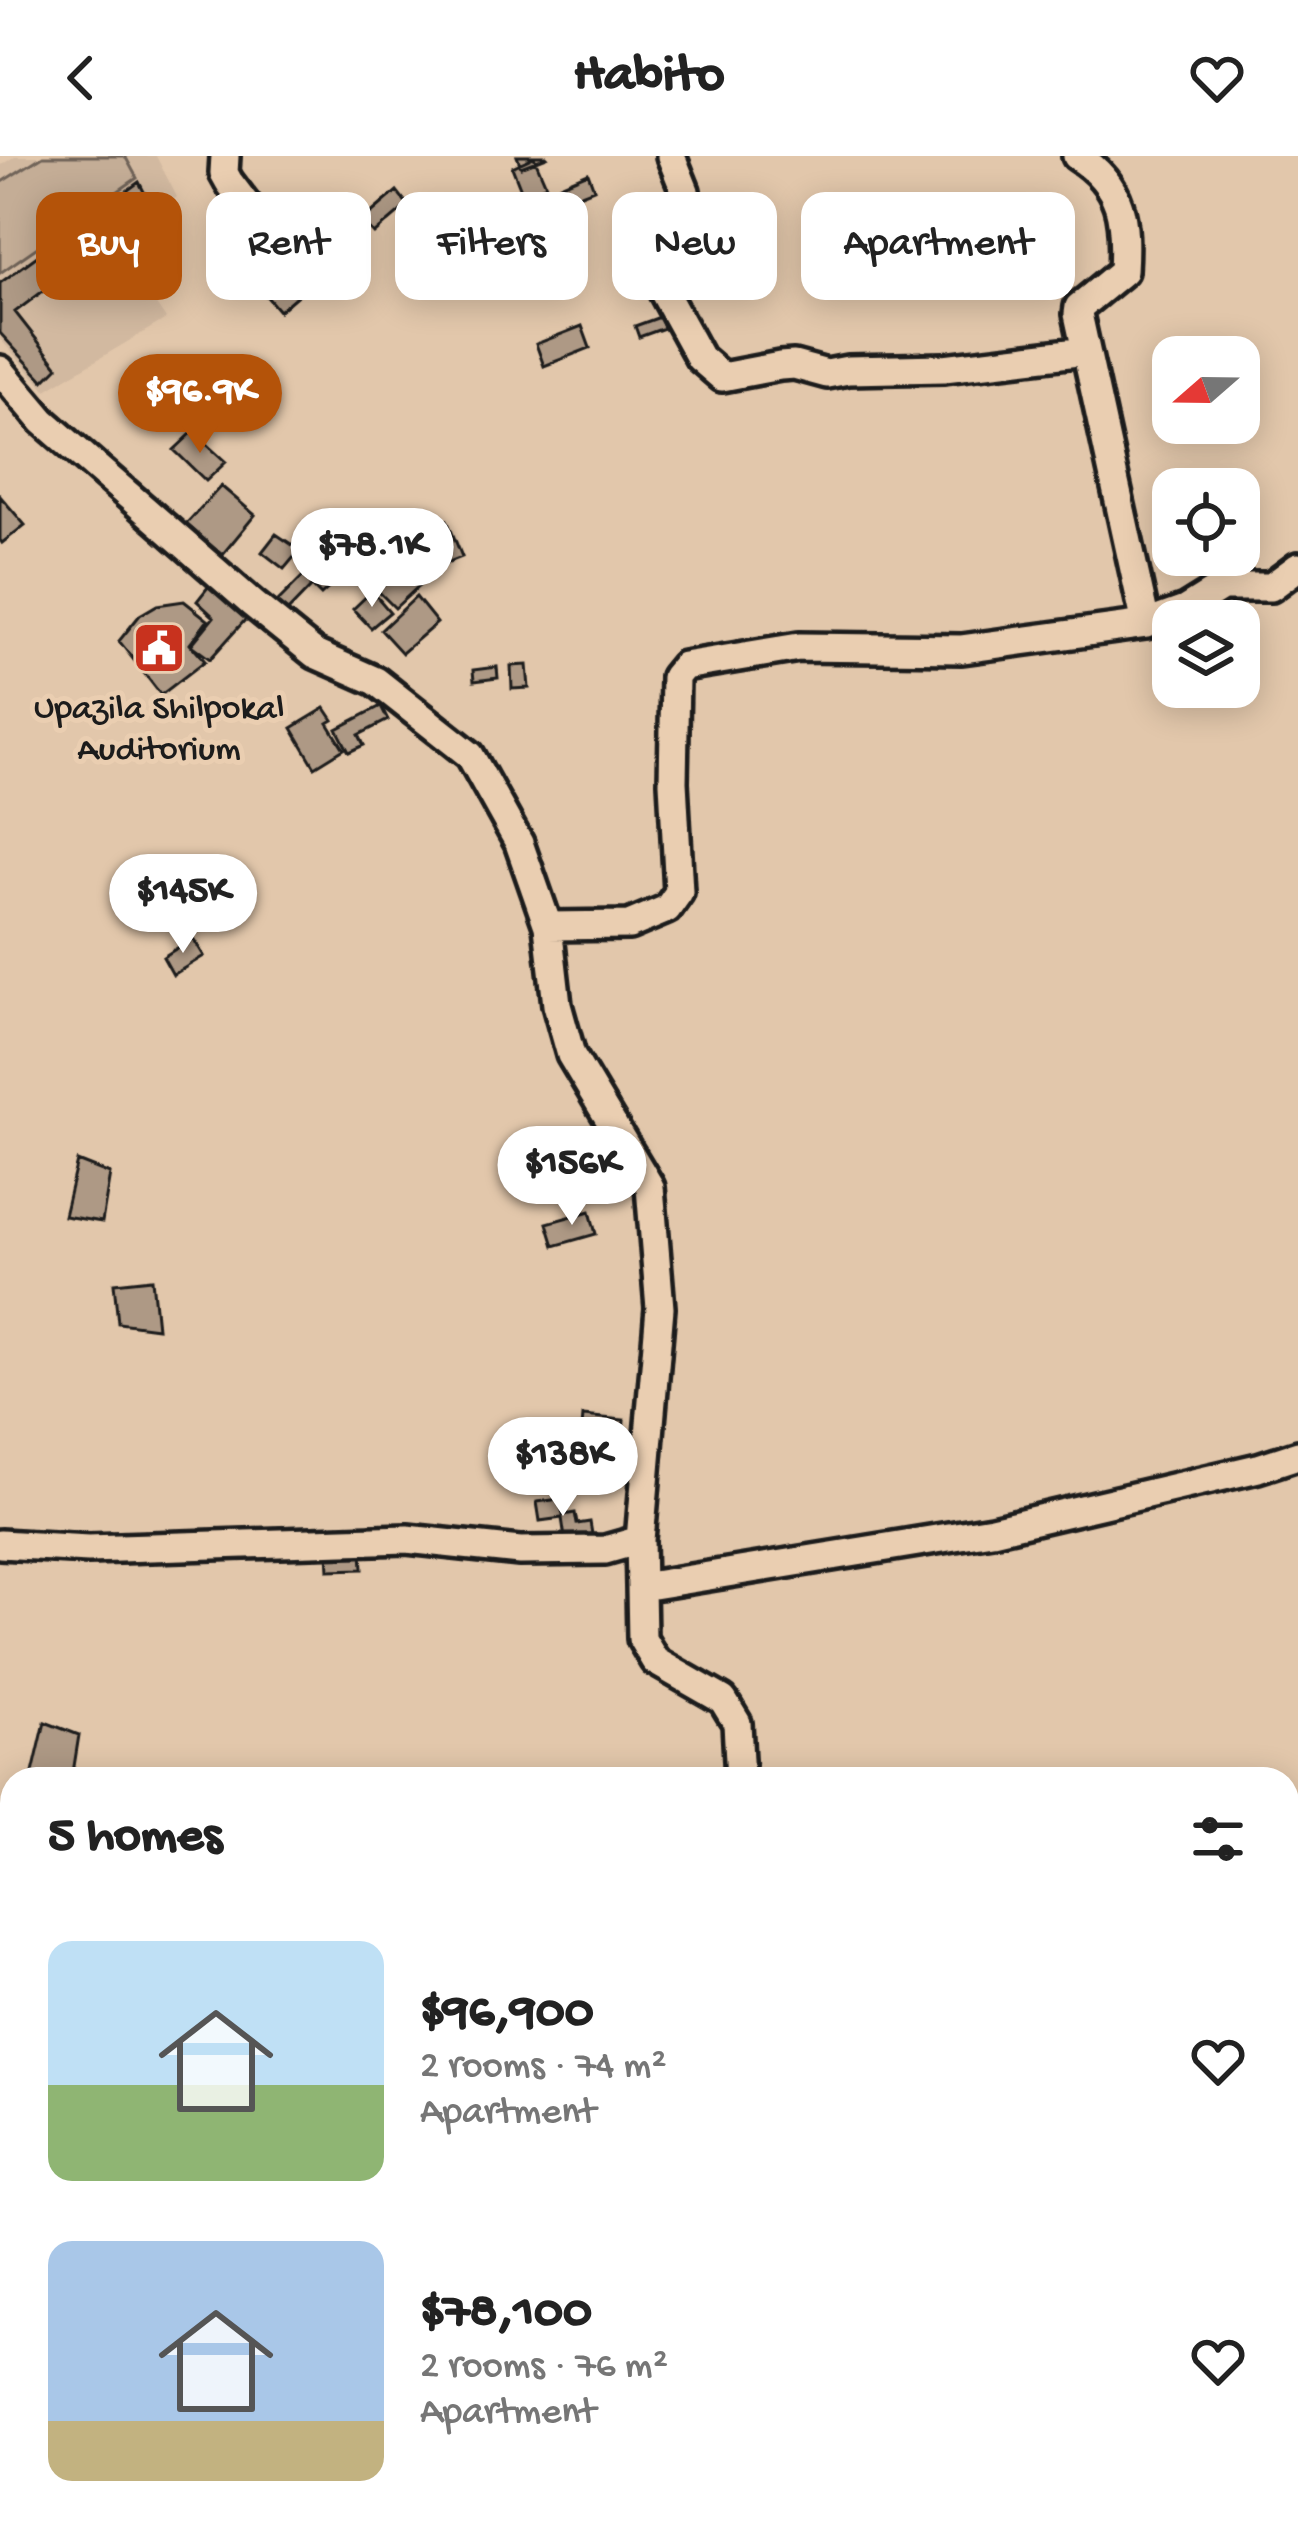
<!DOCTYPE html>
<html lang="en">
<head>
<meta charset="utf-8">
<style>
  :root { --surface:#fff; --page:#f2f2f2; --text:#222; --muted:#767676; --accent:#b45309 }
  body { margin:0; font-family:"Gochi Hand",sans-serif; background:var(--page); color:var(--text); height:100vh; display:flex; flex-direction:column; font-size:45px; white-space:nowrap }
  * { box-sizing:border-box; margin:0 }
  p { font-size:39px; color:var(--muted) }
  .icon { flex:none; width:66px; height:66px; fill:none; stroke:currentColor; stroke-width:2; stroke-linecap:round; stroke-linejoin:round }
  .map { position:relative; flex:1; overflow:hidden }
  .details { position:absolute; left:0px; top:1611px; width:1299px; height:771px; display:flex; flex-direction:column; background:var(--surface); border-radius:36px 36px 0 0; box-shadow:0 6px 30px #0003 }
  .details>* { flex:none }
  .guide { position:absolute; left:36px; top:36px; width:1227px; height:108px; display:flex; gap:24px }
  .needle { width:78px; rotate:250deg }
  .tools { position:absolute; left:1152px; top:180px; display:grid; gap:24px }
  .tools a { display:grid; place-items:center; width:108px; height:108px; border-radius:24px; background:var(--surface); box-shadow:0 6px 30px #0003; font-size:60px }
  .price { position:absolute; translate:-50% -102px; padding:0 27px; border-radius:42px; background:#fff; color:#222; font-size:39px; line-height:78px; filter:drop-shadow(0 3px 6px #0008) }
  .price::after { content:''; position:absolute; left:50%; top:72px; width:36px; height:27px; margin-left:-18px; background:inherit; clip-path:polygon(0 0,100% 0,50% 100%) }
  .price.current { background:var(--accent); color:#fff }
  ul { padding:0; list-style:none }
  li { display:flex; align-items:center; gap:36px; height:300px; padding:0 48px }
  li span { display:grid; place-items:center; flex:none; width:336px; height:240px; border-radius:24px; color:#555 }
  li>.icon { margin-inline-start:auto }
  span .icon { width:144px; height:144px; fill:#fffc; stroke-width:1 }
  li b { font-size:51px }
  h2 { display:flex; justify-content:space-between; align-items:center; height:144px; padding:0 48px; font-size:51px }
  .chip { padding:0 42px; border-radius:24px; background:var(--surface); box-shadow:0 6px 30px #0003; font-size:42px; line-height:108px }
  .chip.current { background:var(--accent); color:#fff }
  header { display:flex; justify-content:space-between; align-items:center; height:156px; padding:0 48px; background:var(--surface); font-size:54px; font-weight:800 }
  .map>svg:first-child { display:block }
  .built { fill:#d2b9a0 }
  .green { fill:#c4ad96; stroke:#706459; stroke-width:3 }
  .building { fill:#ae9985; stroke:#1c1c1c; stroke-width:3 }
  .lines { fill:none; stroke-linecap:round; stroke-linejoin:round }
  .minor-casing { stroke:#1c1c1c; stroke-width:36 }
  .major-casing { stroke:#1c1c1c; stroke-width:42 }
  .minor { stroke:#eaceb1; stroke-width:27 }
  .major { stroke:#eaceb1; stroke-width:33 }
  .labels { text-anchor:middle; stroke-width:10; stroke-linejoin:round; paint-order:stroke }
  .poi-label { font-size:36px; fill:#1c1c1c; stroke:#eaceb1 }
</style>
</head>
<body>
<header><svg class="icon" aria-label="back" viewBox="0 0 24 24"><path d="M15 5l-7 7 7 7"/></svg>Habito<svg class="icon" aria-label="heart" viewBox="0 0 24 24"><path d="M12 20l-8-8c-3-5 5-10 8-4 3-6 11-1 8 4z"/></svg></header>
<div class="map">
<svg width="1298" height="2381" viewBox="0 0 1298 2381">
  <rect width="100%" height="100%" fill="#e2c7ab"/>
  <filter id="ink" filterUnits="userSpaceOnUse"><feTurbulence type="fractalNoise" baseFrequency=".00833" numOctaves="2"/><feDisplacementMap in="SourceGraphic" scale="24" xChannelSelector="R" yChannelSelector="G"/><feConvolveMatrix kernelMatrix="1 2 1 2 8 2 1 2 1" color-interpolation-filters="sRGB"/></filter>
  <g filter="url(#ink)">
    <path class="built" d="M15,0H156L177,41L115,88L166,163L46,234L0,183V10Z"/>
    <path class="green" d="M43,0H125L137,22L0,117V27Z
      M98,2370H658L661,2381H98Z"/>
    <path class="building" d="M517,0H546L547,1L521,11Z
      M534,1L546,29L535,34L539,43L527,49L512,11Z
      M588,17L594,33L566,44L560,29Z
      M139,26L153,53L15,156L58,211L44,225L0,177V127Z
      M397,35L408,49L374,78L362,65Z
      M165,61L181,84L133,118L117,94Z
      M253,69L272,100L234,123L215,92Z
      M280,97L291,110L275,124L283,134L300,119L309,129L279,155L251,122Z
      M660,161L664,172L639,181L635,170Z
      M582,170L590,192L544,210L536,188Z
      M145,206L180,243L154,265L125,232Z
      M193,276L226,306L206,325L174,294Z
      M221,330L255,359L222,399L186,368Z
      M0,340L25,369L2,387L0,384Z
      M447,364L462,401L411,421L396,385Z
      M276,378L300,394L284,413L262,396Z
      M313,410L332,429L321,439L312,430L284,459L274,449Z
      M391,412L402,423L411,414L422,427L395,452L374,431Z
      M216,421L255,453L210,503L191,489L214,461L197,445Z
      M372,435L390,456L371,472L353,453Z
      M416,441L437,467L402,497L381,474Z
      M184,445L208,464L190,488L205,505L161,539L119,485L140,459L157,449Z
      M527,509L529,532L512,533L511,510Z
      M497,511L498,522L474,525L473,514Z
      M381,550L388,564L359,579L364,589L349,596L337,573Z
      M325,552L333,564L328,567L344,593L315,611L292,572Z
      M193,782L204,800L173,819L163,801Z
      M550,1000L556,1015L533,1023L528,1008Z
      M77,1005L110,1018L102,1066L64,1060Z
      M590,1055L596,1078L554,1090L547,1067Z
      M152,1123L157,1172L118,1167L114,1127Z
      M583,1260L624,1264L623,1276L582,1272Z
      M560,1343L563,1359L575,1357L577,1368L590,1366L592,1378L565,1382L562,1362L540,1365L537,1346Z
      M362,1395L363,1413L329,1414L328,1397Z
      M45,1566L79,1579L72,1623L32,1621Z
      M0,2148L12,2153V2183L0,2182Z
      M69,2370H98V2381H69Z"/>
    <g class="lines">
      <g class="minor-casing">
        <path id="minor" d="M225,0L224,17L229,26L270,80
          M671,0L685,35L690,69L655,109L656,122L700,202L722,221L780,210L794,209L827,218L848,214L944,212L1086,195
          M0,214L43,265L253,448L315,498L376,525L470,599L519,687L548,770L557,849L571,899L650,1031L660,1152L640,1384
          M1146,468L1185,454L1222,431H1271L1298,411
          M548,770L629,769L667,753L679,736L673,626L675,521L684,510L799,491L962,493L1146,468L1078,158L1079,151L1123,115C1126,64 1123,29 1077,0
          M0,1388L88,1393L407,1383L520,1395L605,1394L640,1384L641,1431L992,1374L1258,1312L1298,1299
          M641,1431L642,1483L655,1505L723,1544L737,1567L740,1623
          M1287,2034L1298,2037
          M0,2220L12,2221"/>
      </g>
      <g class="major-casing">
        <path id="major" d="M0,2042L12,2064
          M22,2381L23,2370"/>
      </g>
      <use href="#minor" class="minor"/>
      <use href="#major" class="major"/>
    </g>
  </g>
  <defs>
    <g id="civic-square" transform="scale(2.7)"><rect x="-9" y="-9" width="18" height="18" rx="4" fill="#c8321e" stroke="#eaceb1"/><path d="M-.6-6.5H3V-4.5H.6V-3L4-1V1h2V6H-6V1h2V-1L-.6-3ZM-1.2 2.5V6h2.4V2.5Z" fill="#fff"/></g>
  </defs>
  <g fill-rule="evenodd">
    <use href="#civic-square" x="159" y="492"/>
  </g>
  <g class="labels">
    <g class="poi-label">
      <text x="159" y="561">Upazila Shilpokal<tspan x="159" dy="41">Auditorium</tspan></text>
    </g>
  </g>
</svg>
<div class="tools">
<a><svg class="needle" viewBox="-14 -14 28 28"><path d="M0-13l5 13h-10z" fill="#e53935"/><path d="M0 13l5-13h-10z" fill="#767676"/></svg></a>
<a><svg class="icon" aria-label="locate" viewBox="0 0 24 24"><circle cx="12" cy="12" r="6"/><path d="M12 2v4M12 18v4M2 12h4M18 12h4"/></svg></a>
<a><svg class="icon" aria-label="layers" viewBox="0 0 24 24"><path d="M12 4l9 5-9 5-9-5zM3 14l9 5 9-5"/></svg></a>
</div>
<b class="price current" style="left:200px;top:300px">$96.9K</b>
<b class="price" style="left:372px;top:454px">$78.1K</b>
<b class="price" style="left:183px;top:800px">$145K</b>
<b class="price" style="left:572px;top:1072px">$156K</b>
<b class="price" style="left:563px;top:1363px">$138K</b>
<div class="guide">
<a class="chip current">Buy</a>
<a class="chip">Rent</a>
<a class="chip">Filters</a>
<a class="chip">New</a>
<a class="chip">Apartment</a>
</div>
<section class="details">
<h2>5 homes<svg class="icon" aria-label="filters" viewBox="0 0 24 24"><path d="M4 7h16M4 17h16"/><circle cx="9" cy="7" r="2"/><circle cx="15" cy="17" r="2"/></svg></h2>
<ul>
<li><span style="background:linear-gradient(#bfe0f5 60%,#8fb573 0)"><svg class="icon" aria-label="home" viewBox="0 0 24 24"><path d="M3 11l9-7 9 7M6 9v11h12V9"/></svg></span><div><b>$96,900</b><p>2 rooms · 74 m²</p><p>Apartment</p></div><svg class="icon" aria-label="heart" viewBox="0 0 24 24"><path d="M12 20l-8-8c-3-5 5-10 8-4 3-6 11-1 8 4z"/></svg></li>
<li><span style="background:linear-gradient(#a9c7e8 75%,#c2b280 0)"><svg class="icon" aria-label="home" viewBox="0 0 24 24"><path d="M3 11l9-7 9 7M6 9v11h12V9"/></svg></span><div><b>$78,100</b><p>2 rooms · 76 m²</p><p>Apartment</p></div><svg class="icon" aria-label="heart" viewBox="0 0 24 24"><path d="M12 20l-8-8c-3-5 5-10 8-4 3-6 11-1 8 4z"/></svg></li>
</ul>
</section>
</div>
</body>
</html>
